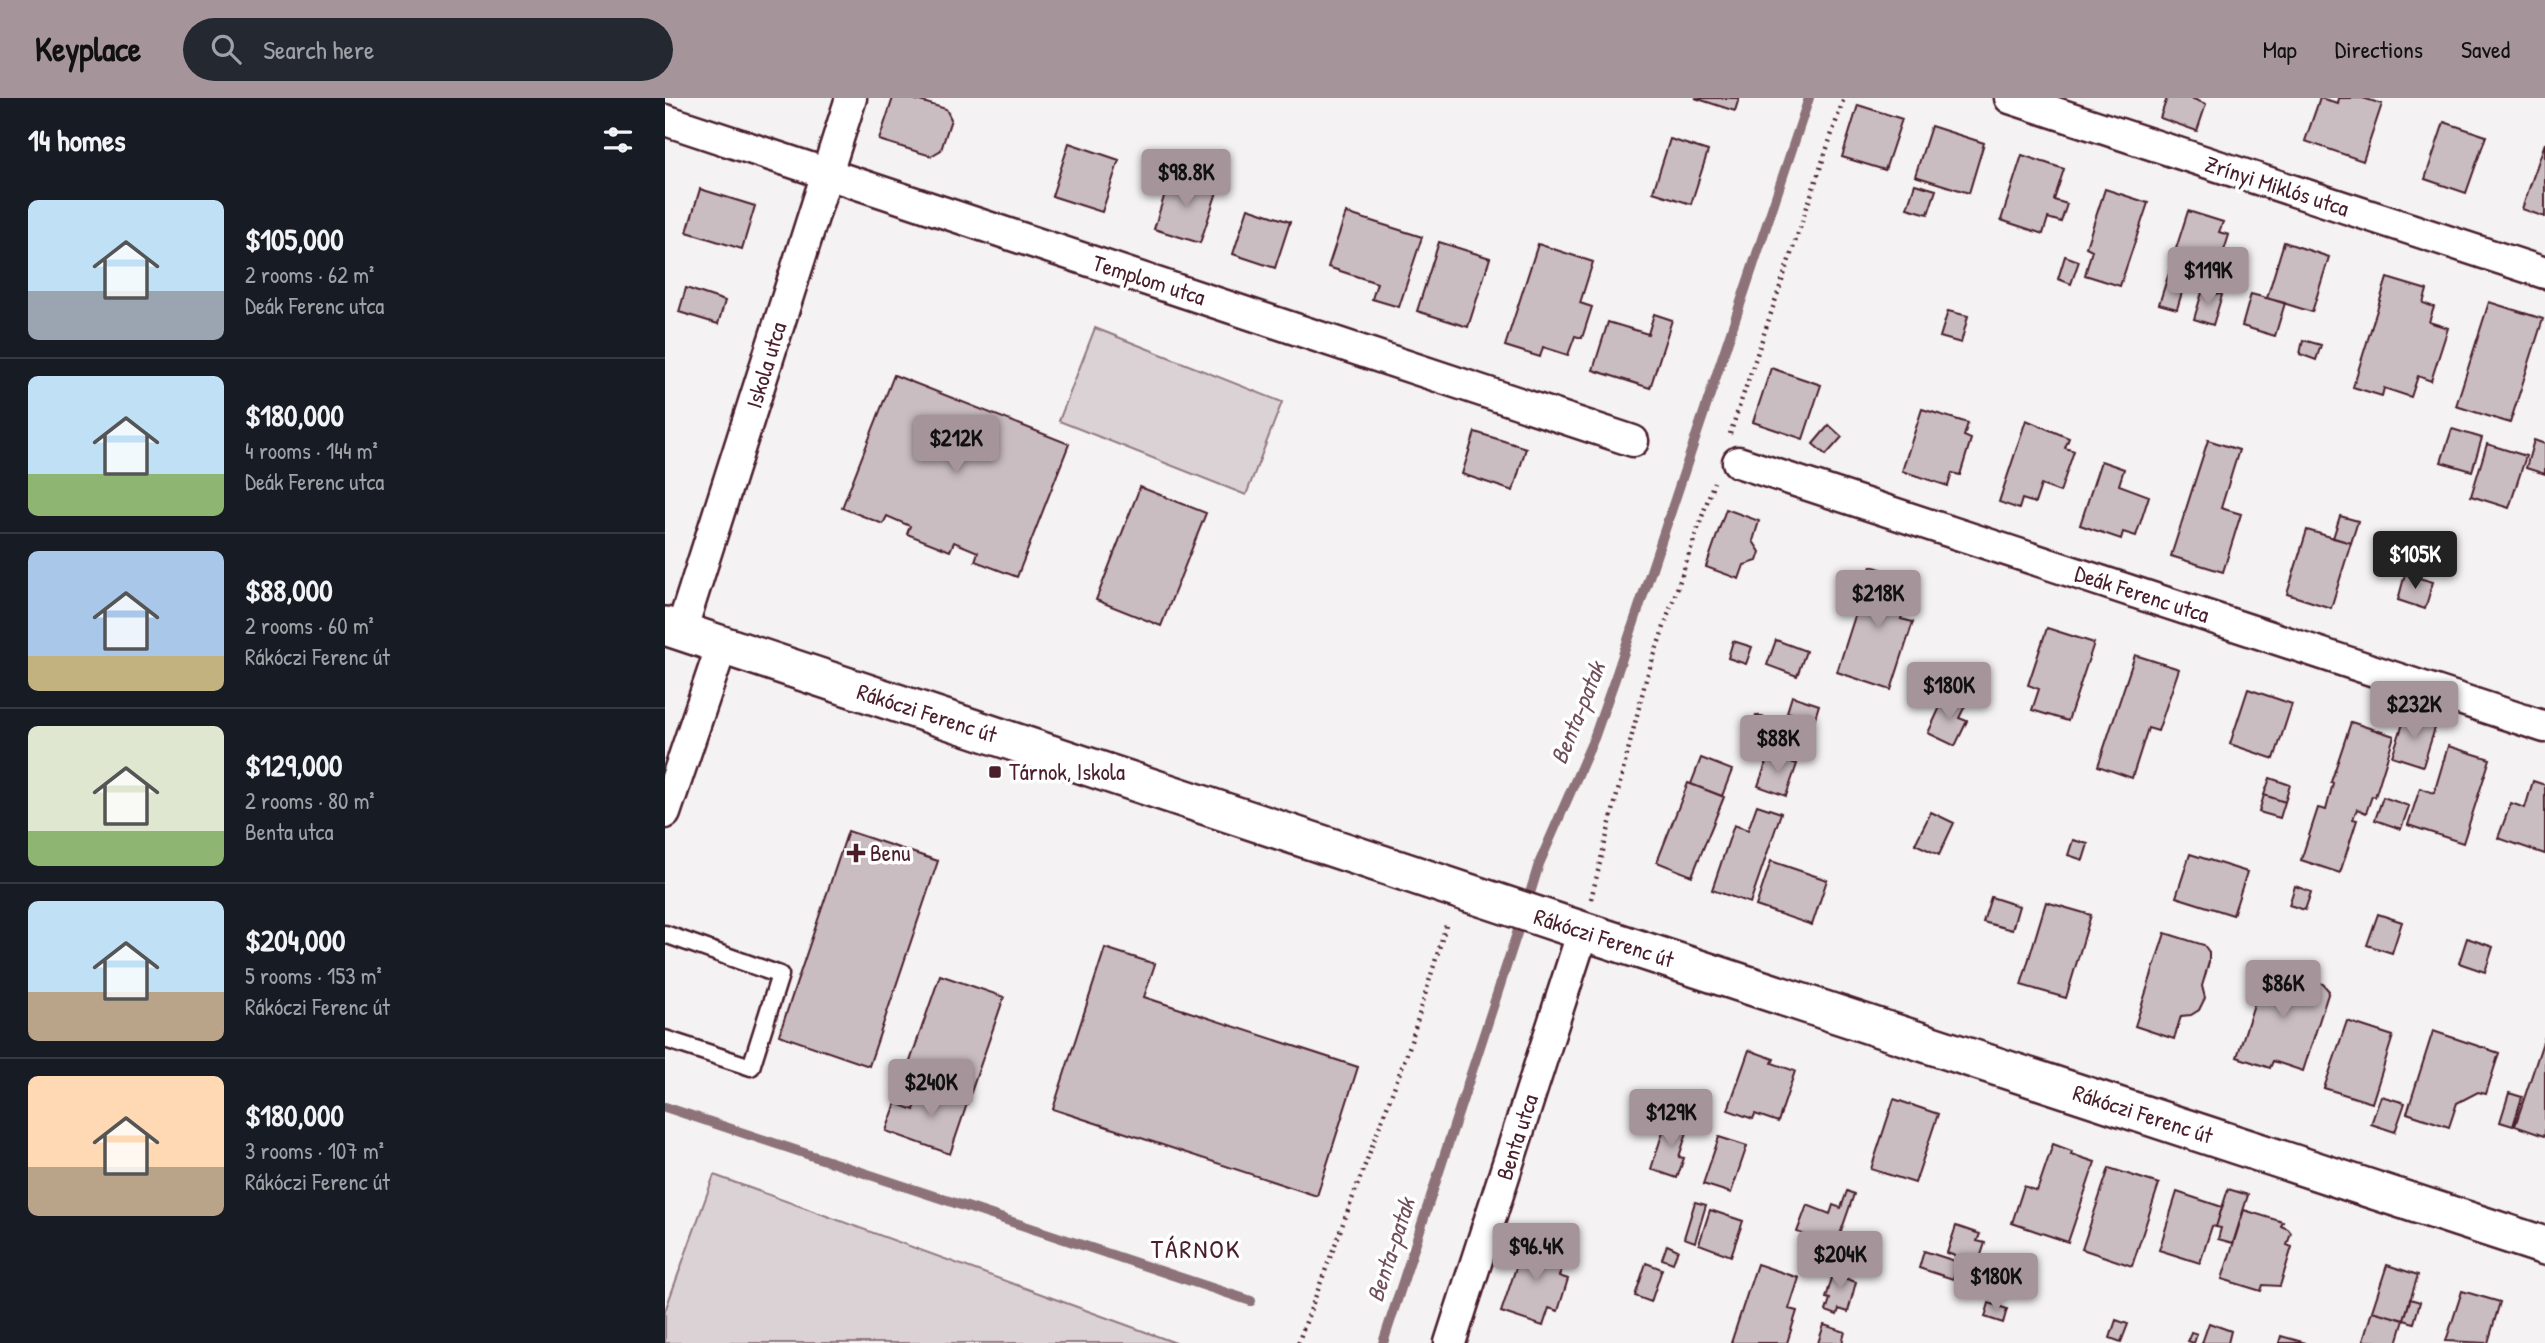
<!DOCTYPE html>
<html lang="en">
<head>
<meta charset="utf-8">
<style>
  :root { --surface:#171b24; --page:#242831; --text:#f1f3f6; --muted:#9ea1a6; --line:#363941; --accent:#a6949b }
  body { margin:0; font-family:"Patrick Hand",sans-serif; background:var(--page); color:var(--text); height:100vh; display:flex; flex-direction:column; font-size:26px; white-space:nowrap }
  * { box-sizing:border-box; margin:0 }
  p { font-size:23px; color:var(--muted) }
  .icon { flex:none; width:38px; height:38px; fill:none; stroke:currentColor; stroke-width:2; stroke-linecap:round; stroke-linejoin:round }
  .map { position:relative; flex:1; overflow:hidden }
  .sheet { display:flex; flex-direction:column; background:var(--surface); width:665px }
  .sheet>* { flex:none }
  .price { position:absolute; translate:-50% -60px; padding:0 16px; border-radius:7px; background:var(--accent); color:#111; font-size:23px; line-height:46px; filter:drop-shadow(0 2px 4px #0008) }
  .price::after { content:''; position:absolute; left:50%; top:42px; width:21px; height:16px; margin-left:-10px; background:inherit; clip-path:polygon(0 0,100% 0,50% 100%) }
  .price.current { background:#222; color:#fff }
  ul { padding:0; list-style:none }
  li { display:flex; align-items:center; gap:21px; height:175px; padding:0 28px }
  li+li { border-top:2px solid var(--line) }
  li span { display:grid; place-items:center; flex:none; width:196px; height:140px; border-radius:10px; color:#555 }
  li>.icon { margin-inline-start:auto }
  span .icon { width:84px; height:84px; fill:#fffc; stroke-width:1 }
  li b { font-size:30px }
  h2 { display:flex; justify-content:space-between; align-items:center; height:84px; padding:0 28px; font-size:30px }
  header { display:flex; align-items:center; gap:42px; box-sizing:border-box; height:98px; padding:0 35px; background:var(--accent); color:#111 }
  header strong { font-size:33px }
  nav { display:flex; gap:38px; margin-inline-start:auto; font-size:24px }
  .search { width:490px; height:63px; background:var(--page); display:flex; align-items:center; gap:18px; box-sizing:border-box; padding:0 24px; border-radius:38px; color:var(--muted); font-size:26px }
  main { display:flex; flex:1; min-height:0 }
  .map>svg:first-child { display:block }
  .green { fill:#dbd2d5; stroke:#927880; stroke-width:2 }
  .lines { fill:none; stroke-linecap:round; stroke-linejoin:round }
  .stream { stroke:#8d727a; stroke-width:10 }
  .building { fill:#cabdc1; stroke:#4a1f2b; stroke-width:2 }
  .service-casing { stroke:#4a1f2b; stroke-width:21 }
  .minor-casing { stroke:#4a1f2b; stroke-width:35 }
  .tertiary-casing { stroke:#4a1f2b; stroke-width:42 }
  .path { stroke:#4a1f2b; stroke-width:4.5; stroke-dasharray:2 5; stroke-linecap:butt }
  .service { stroke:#fff; stroke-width:16 }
  .minor { stroke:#fff; stroke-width:30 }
  .tertiary { stroke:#fff; stroke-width:37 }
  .poi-dot { fill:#4a1f2b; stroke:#fff; stroke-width:2.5 }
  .labels { text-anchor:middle; stroke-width:7; stroke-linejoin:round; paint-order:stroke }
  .street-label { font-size:23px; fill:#4a1f2b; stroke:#fff }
  .poi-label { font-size:23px; fill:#4a1f2b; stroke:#fff; text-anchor:start }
  .water-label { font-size:24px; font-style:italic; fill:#714f59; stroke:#fff }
  .quarter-label { font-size:26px; letter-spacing:2px; fill:#4a1f2b; stroke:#fff }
</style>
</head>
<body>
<header>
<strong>Keyplace</strong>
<div class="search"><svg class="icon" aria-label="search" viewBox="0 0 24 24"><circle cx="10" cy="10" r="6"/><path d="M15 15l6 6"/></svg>Search here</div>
<nav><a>Map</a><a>Directions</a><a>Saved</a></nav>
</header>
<main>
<section class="sheet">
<h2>14 homes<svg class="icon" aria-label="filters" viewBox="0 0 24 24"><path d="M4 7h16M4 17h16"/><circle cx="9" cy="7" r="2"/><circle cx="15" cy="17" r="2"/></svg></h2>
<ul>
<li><span style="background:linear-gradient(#bfe0f5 65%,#9aa5b1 0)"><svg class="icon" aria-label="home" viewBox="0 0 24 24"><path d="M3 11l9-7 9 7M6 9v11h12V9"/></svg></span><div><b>$105,000</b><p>2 rooms · 62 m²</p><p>Deák Ferenc utca</p></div></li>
<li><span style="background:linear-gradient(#bfe0f5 70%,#8fb573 0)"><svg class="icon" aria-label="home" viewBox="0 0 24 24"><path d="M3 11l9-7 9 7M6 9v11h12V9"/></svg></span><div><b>$180,000</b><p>4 rooms · 144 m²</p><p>Deák Ferenc utca</p></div></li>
<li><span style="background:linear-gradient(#a9c7e8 75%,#c2b280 0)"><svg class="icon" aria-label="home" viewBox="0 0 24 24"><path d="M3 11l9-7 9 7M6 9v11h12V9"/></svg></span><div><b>$88,000</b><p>2 rooms · 60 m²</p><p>Rákóczi Ferenc út</p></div></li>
<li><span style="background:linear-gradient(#dfe7d0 75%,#8fb573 0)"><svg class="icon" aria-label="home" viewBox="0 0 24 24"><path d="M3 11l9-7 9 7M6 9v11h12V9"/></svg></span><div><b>$129,000</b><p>2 rooms · 80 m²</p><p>Benta utca</p></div></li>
<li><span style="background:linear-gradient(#bfe0f5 65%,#b9a48a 0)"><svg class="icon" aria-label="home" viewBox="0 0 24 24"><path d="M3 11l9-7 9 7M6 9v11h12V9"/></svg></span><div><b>$204,000</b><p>5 rooms · 153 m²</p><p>Rákóczi Ferenc út</p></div></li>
<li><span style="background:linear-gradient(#ffd9b3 65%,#b9a48a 0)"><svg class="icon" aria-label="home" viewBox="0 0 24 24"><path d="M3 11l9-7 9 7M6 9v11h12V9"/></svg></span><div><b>$180,000</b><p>3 rooms · 107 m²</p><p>Rákóczi Ferenc út</p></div></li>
</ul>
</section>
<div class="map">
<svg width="1880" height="1245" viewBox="0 0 1880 1245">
  <rect width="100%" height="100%" fill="#f4f2f2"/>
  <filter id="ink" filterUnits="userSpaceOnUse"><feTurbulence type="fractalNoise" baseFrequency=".0143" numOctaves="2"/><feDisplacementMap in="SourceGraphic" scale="14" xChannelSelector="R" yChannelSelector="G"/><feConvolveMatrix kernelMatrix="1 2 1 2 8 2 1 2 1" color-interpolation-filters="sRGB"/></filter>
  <g filter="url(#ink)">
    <path class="green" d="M430,230L617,304L581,397L394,323Z
      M49,1077L511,1245H0V1213Z"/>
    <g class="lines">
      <path class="stream" d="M862,805L874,766L929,640L952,575L1144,0
        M0,1009L586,1203
        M718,1245L857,820"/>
    </g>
    <path class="building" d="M228,0H245L281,11L286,21L276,52L266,58L214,42Z
      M1030,0H1074L1070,13Z
      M1502,0H1526L1541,6L1532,33L1495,20Z
      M1655,0L1673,5L1674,0H1698L1717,6L1698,63L1640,43Z
      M1193,7L1237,21L1220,72L1177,59Z
      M1779,24L1821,38L1801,95L1760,81Z
      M1266,28L1319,45L1304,95L1250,78Z
      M1005,41L1043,53L1026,106L988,94Z
      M404,45L454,62L437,114L387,98Z
      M1880,45V119L1857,111Z
      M1357,57L1399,71L1389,102L1402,106L1396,124L1383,120L1378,136L1336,122Z
      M506,76L553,91L535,145L489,131Z
      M1250,86L1271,92L1263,116L1242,110Z
      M35,91L90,108L77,151L22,134Z
      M1440,91L1483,105L1455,188L1420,177L1427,152L1421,149Z
      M583,110L625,124L610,170L568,156Z
      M1523,113L1558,124L1554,134L1564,137L1556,162L1546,159L1544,168L1509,157Z
      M681,115L757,139L734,209L707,201L712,185L663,169Z
      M774,144L825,160L803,229L752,213Z
      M1619,144L1664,159L1647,214L1602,200Z
      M873,146L928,164L915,205L927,209L917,240L910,238L903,257L878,249L875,259L840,248Z
      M1400,158L1414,163L1406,186L1393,181Z
      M1506,169L1523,174L1512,211L1494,206Z
      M1722,180L1762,192L1758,205L1769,209L1764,224L1783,230L1766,283L1753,278L1746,299L1719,290L1717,298L1688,289Z
      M21,190L60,203L53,226L14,214Z
      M1538,191L1557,197L1548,227L1529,221Z
      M1586,196L1620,205L1610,238L1577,228Z
      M1824,204L1878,221L1845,325L1791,308Z
      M1283,213L1303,218L1296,245L1275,239Z
      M989,216L1007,222L985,290L928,272L943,224L983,236Z
      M1638,242L1656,247L1651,262L1635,256Z
      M1106,270L1156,287L1138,341L1088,324Z
      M229,277L404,346L352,479L310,463L313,454L289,444L285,453L242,436L245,428L222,418L218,426L177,410Z
      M1257,311L1303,325L1299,338L1306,341L1295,377L1287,375L1283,388L1237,373Z
      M1361,322L1404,340L1400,350L1409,353L1395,394L1376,387L1370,405L1357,401L1354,411L1334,404Z
      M1164,327L1177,339L1161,357L1148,346Z
      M1787,331L1817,340L1807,373L1776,364Z
      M810,334L861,350L848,393L797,376Z
      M1543,342L1574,352L1556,410L1576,416L1558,474L1506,458Z
      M1869,342L1880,346V376L1861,370Z
      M1822,346L1861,358L1844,410L1806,398Z
      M1436,363L1459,371L1454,387L1484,398L1471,438L1458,434L1456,441L1415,427Z
      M475,389L541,415L496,528L431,502Z
      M1061,411L1094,423L1088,443L1095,454L1092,463L1079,467L1074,481L1041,469Z
      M1675,418L1693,423L1686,445L1668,440Z
      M1642,432L1686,445L1666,510L1622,496Z
      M1206,468L1249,482L1236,521L1248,524L1226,592L1172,574Z
      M1740,476L1768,484L1760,511L1733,502Z
      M1382,530L1429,545L1403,623L1367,612L1374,591L1363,587Z
      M1111,542L1141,553L1132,578L1102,567Z
      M1068,543L1087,549L1081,566L1063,560Z
      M1470,557L1514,571L1493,633L1483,630L1467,680L1433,668Z
      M1583,591L1627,606L1609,661L1565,646Z
      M1127,598L1154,607L1149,623L1122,614Z
      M1280,598L1300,608L1294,620L1302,623L1290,648L1263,635Z
      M1091,617L1117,626L1112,642L1085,633Z
      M1741,617L1771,627L1758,668L1727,658Z
      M1686,624L1729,638L1710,699L1707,698L1701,715L1692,711L1688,721L1692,722L1675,775L1636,762L1653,710L1661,712L1668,685L1666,684Z
      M1783,648L1825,661L1798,745L1743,727L1755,690L1769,695Z
      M1104,657L1132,666L1121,698L1093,688Z
      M1036,660L1067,672L1057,698L1026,686Z
      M1605,680L1625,687L1620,704L1599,697Z
      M1868,683L1880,687V756L1833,740L1846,705L1860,710Z
      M1023,685L1059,699L1027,778L992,764Z
      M1599,697L1620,704L1615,720L1594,714Z
      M1718,699L1744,708L1736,731L1710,722Z
      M1092,707L1116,715L1085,805L1047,792L1069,727L1083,732Z
      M1266,714L1289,725L1274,757L1250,746Z
      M183,733L273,763L204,968L114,937Z
      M1408,742L1423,746L1418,762L1403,757Z
      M1525,756L1582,774L1568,817L1511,799Z
      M1106,763L1162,782L1147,827L1091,808Z
      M1630,788L1646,794L1640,812L1624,807Z
      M1326,799L1354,808L1347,832L1318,824Z
      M1381,804L1426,817L1401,900L1356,887Z
      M1713,816L1737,824L1727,855L1702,847Z
      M1500,835L1539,847L1544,854V864L1537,888L1540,900L1534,912L1526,917L1516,918L1509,941L1470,928Z
      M1802,840L1828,849L1820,874L1794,865Z
      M440,850L490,866L479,899L693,969L652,1098L388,1011Z
      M1602,866L1640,879L1638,885L1648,881L1658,886L1664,893L1638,973L1608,963L1605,970L1572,959Z
      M275,877L339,899L304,1000L240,978Z
      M1682,923L1728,938L1707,1005L1659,990Z
      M1768,933L1834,955L1821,996L1813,994L1792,1005L1784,1029L1742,1015Z
      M1880,938V1036L1879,1038L1850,1028Z
      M1084,952L1109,961L1107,965L1130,973L1113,1024L1090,1016L1088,1021L1063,1012Z
      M258,985L304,1000L285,1056L221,1033L231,1005L249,1012Z
      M1844,995L1857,999L1848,1028L1835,1024Z
      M1716,998L1740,1005L1730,1034L1706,1026Z
      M1229,1001L1273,1016L1250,1085L1206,1071Z
      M1002,1021L1024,1028L1014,1059L1019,1060L1012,1080L986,1071Z
      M1054,1039L1082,1048L1066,1095L1038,1086Z
      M1388,1046L1407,1053L1406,1056L1430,1064L1403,1144L1347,1125L1359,1088L1372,1093Z
      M1444,1070L1494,1086L1467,1168L1417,1151Z
      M1563,1091L1583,1097L1568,1145L1553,1141L1556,1130L1551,1129Z
      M1182,1093L1189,1096L1171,1148L1132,1134L1142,1107L1165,1116L1168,1107L1176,1110Z
      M1512,1094L1557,1109L1551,1129L1547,1128L1535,1165L1494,1152Z
      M1030,1104L1041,1107L1030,1144L1019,1140Z
      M1045,1112L1078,1123L1066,1158L1034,1146Z
      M1579,1112L1618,1124L1616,1128L1623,1131L1626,1135L1622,1147L1627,1149L1615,1188L1598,1187L1596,1193L1557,1181Z
      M1291,1128L1315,1136L1312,1143L1320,1145L1313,1166L1282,1155Z
      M861,1140L903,1154L894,1178L903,1181L893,1213L884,1210L878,1228L836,1214Z
      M1002,1147L1013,1152L1008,1165L997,1161Z
      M1259,1153L1293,1164L1288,1181L1254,1170Z
      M981,1165L997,1171L986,1204L970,1198Z
      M1092,1166L1134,1180L1124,1211L1132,1213L1122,1245H1066Z
      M1171,1166L1182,1170L1179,1180L1191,1184L1183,1214L1174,1211L1172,1217L1161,1213L1165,1201L1161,1200Z
      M1722,1167L1753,1177L1739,1222L1707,1213Z
      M1797,1193L1835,1204L1823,1245L1781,1243Z
      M1745,1201L1755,1204L1749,1225L1739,1222Z
      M1324,1205L1342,1211L1338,1225L1320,1219Z
      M1707,1213L1739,1222L1732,1245L1698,1243Z
      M1451,1222L1463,1226L1456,1244L1445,1240Z
      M1544,1225L1566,1233L1563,1245H1537Z
      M1159,1227L1180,1234L1177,1245H1153Z
      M1526,1234L1532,1236L1529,1245L1523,1243Z
      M1616,1238L1641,1245H1614Z"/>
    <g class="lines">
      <g class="service-casing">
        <path id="service" d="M0,836L115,877L86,969L0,941"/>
      </g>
      <g class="minor-casing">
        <path id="minor" d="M1345,0L1880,175
          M0,22L968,343
          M1073,364L1880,629
          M16,533L186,0
          M0,715L57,547
          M785,1245L918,833"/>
      </g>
      <g class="tertiary-casing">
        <path id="tertiary" d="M0,528L918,833L1880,1148"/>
      </g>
      <path class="path" d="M1065,336L1179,0
        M926,801L981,581L1049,384
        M633,1245L744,950L782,824"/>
      <use href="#service" class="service"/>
      <use href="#minor" class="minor"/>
      <use href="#tertiary" class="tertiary"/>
    </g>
  </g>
  <g class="poi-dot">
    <rect x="323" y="667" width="14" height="14" rx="3.5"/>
    <path d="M187.5 744.5h7v7h7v7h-7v7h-7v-7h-7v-7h7z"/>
  </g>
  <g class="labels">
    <g class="street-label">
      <text transform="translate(1612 88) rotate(18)" y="8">Zrínyi Miklós utca</text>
      <text transform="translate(484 182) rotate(18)" y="8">Templom utca</text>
      <text transform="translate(101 267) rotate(-73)" y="8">Iskola utca</text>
      <text transform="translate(1477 496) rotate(18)" y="8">Deák Ferenc utca</text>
      <text transform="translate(262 615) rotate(18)" y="8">Rákóczi Ferenc út</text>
      <text transform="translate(939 840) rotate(18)" y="8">Rákóczi Ferenc út</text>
      <text transform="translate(1478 1016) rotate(18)" y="8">Rákóczi Ferenc út</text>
      <text transform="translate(852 1039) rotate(-72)" y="8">Benta utca</text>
    </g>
    <g class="poi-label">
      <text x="344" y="682">Tárnok, Iskola</text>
      <text x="205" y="763">Benu</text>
    </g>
    <g class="water-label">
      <text transform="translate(913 615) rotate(-68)" y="8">Benta-patak</text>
      <text transform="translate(726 1152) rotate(-72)" y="8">Benta-patak</text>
    </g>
    <g class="quarter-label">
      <text x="531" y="1160">TÁRNOK</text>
    </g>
  </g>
</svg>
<b class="price" style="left:521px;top:111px">$98.8K</b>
<b class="price" style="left:1543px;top:209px">$119K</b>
<b class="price" style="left:291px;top:377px">$212K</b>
<b class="price current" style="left:1750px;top:493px">$105K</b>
<b class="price" style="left:1213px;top:532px">$218K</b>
<b class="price" style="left:1284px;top:624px">$180K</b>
<b class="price" style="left:1749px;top:643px">$232K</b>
<b class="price" style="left:1113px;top:677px">$88K</b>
<b class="price" style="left:1618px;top:922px">$86K</b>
<b class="price" style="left:266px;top:1021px">$240K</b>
<b class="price" style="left:1006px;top:1051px">$129K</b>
<b class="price" style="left:871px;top:1185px">$96.4K</b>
<b class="price" style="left:1175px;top:1193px">$204K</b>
<b class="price" style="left:1331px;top:1215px">$180K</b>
</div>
</main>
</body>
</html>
